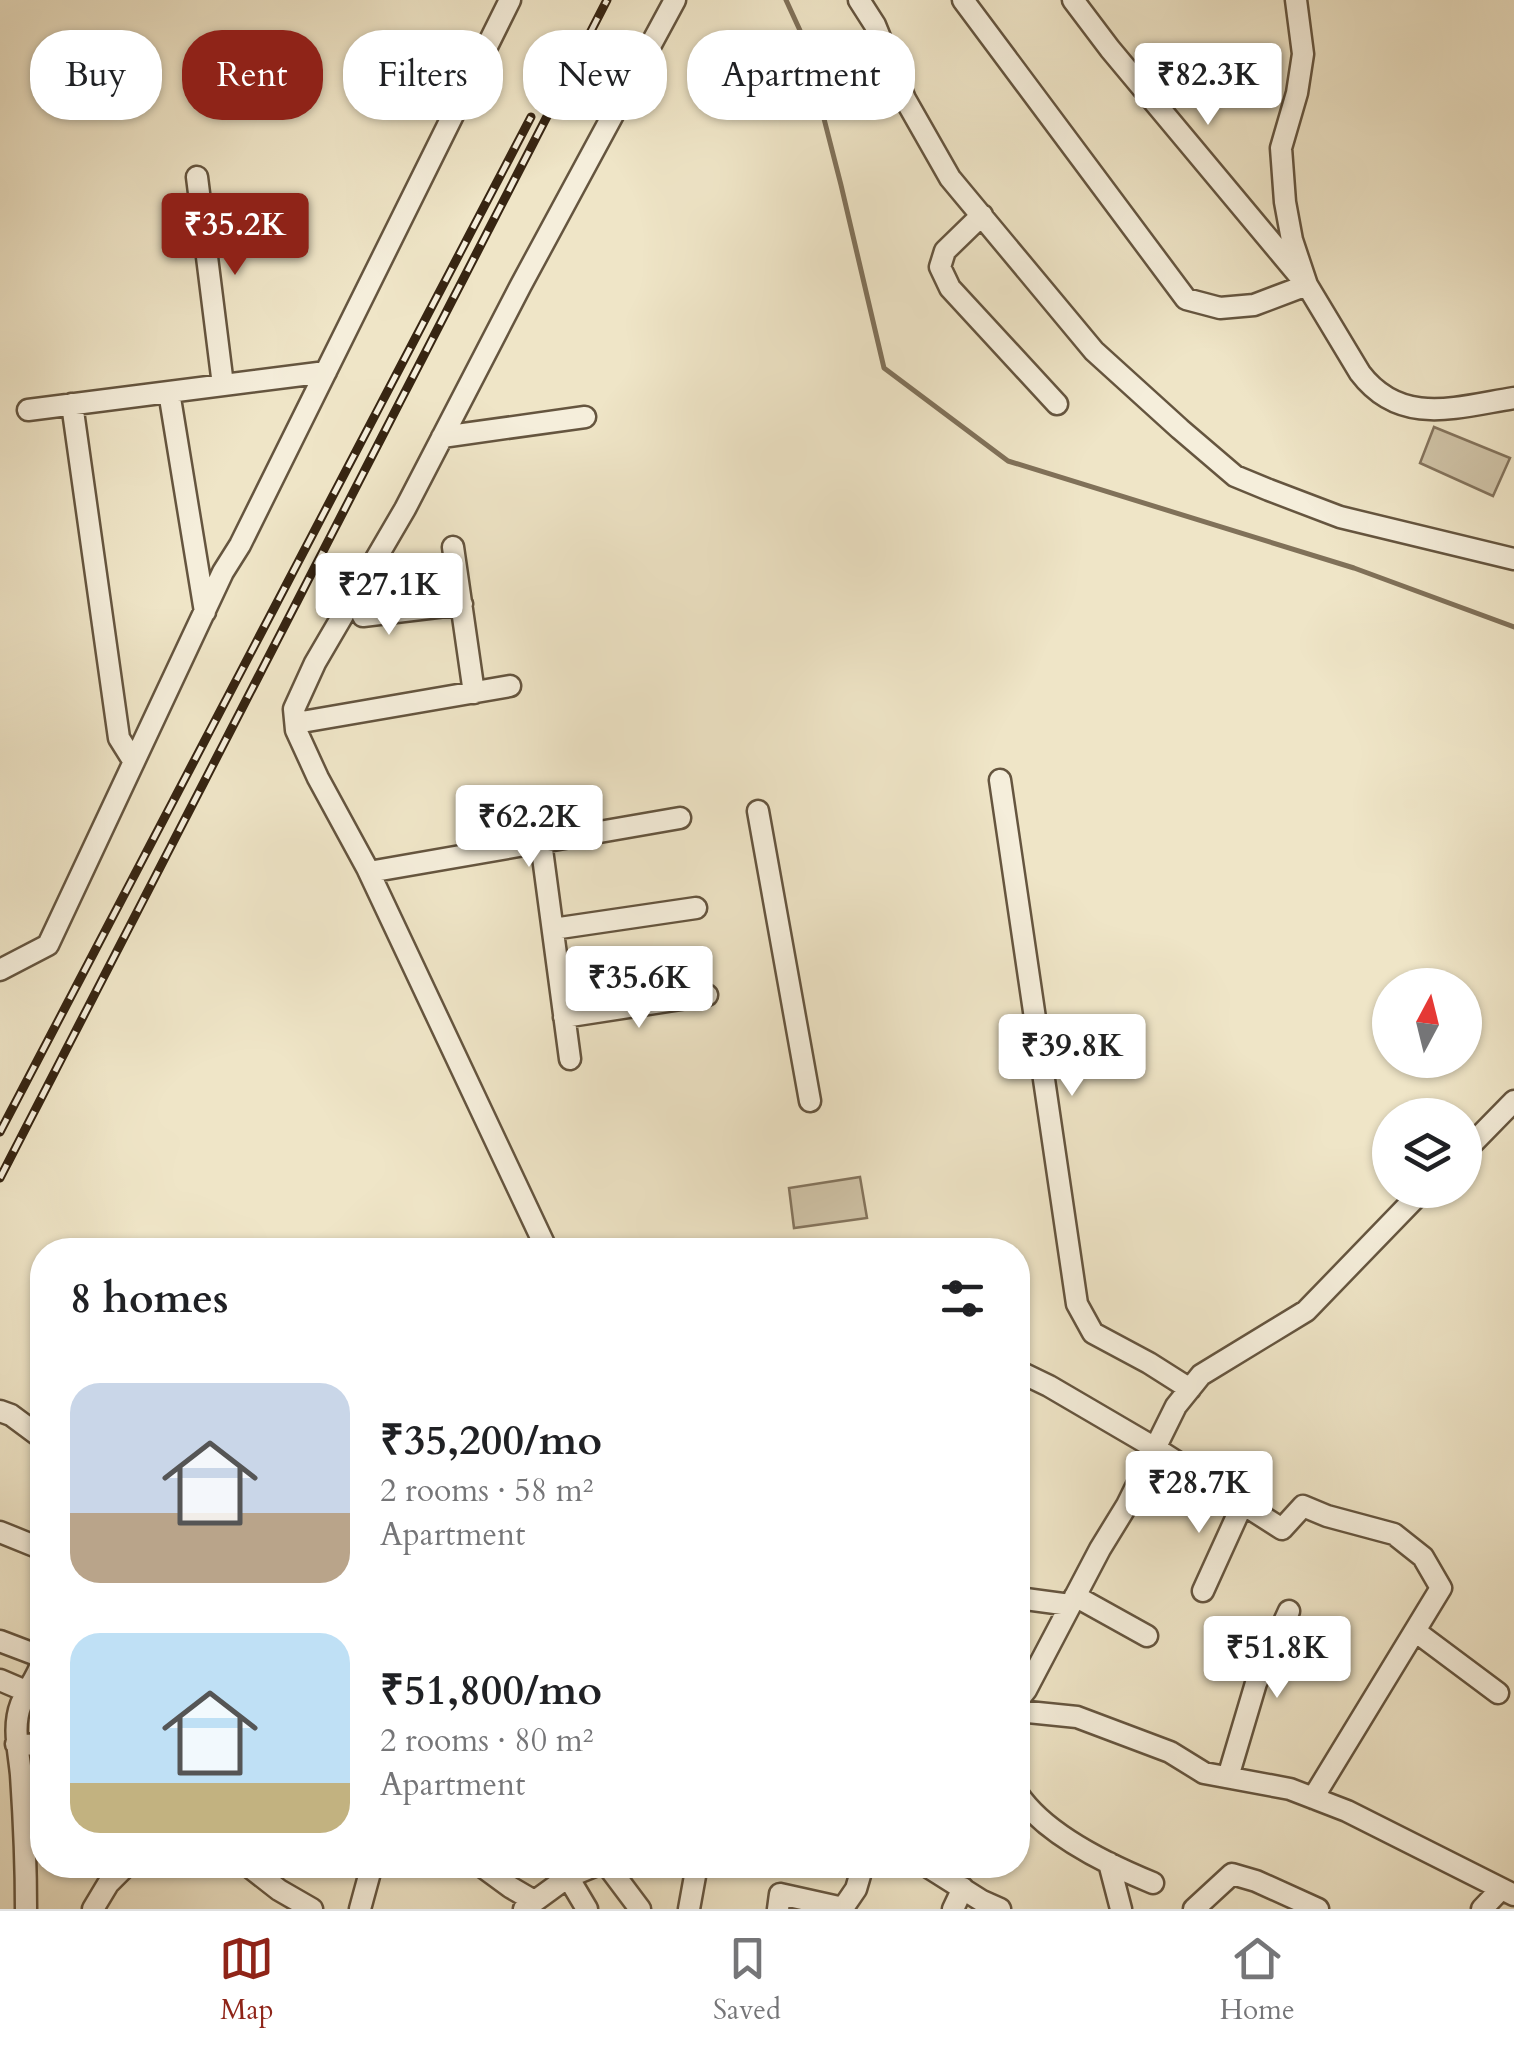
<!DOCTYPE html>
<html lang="en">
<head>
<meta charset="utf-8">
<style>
  :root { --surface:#fff; --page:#f6f6f6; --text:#202124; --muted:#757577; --line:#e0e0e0; --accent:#8f2418 }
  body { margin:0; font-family:Cardo,serif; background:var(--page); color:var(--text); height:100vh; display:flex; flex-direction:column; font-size:38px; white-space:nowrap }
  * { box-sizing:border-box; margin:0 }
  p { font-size:32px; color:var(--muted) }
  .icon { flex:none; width:55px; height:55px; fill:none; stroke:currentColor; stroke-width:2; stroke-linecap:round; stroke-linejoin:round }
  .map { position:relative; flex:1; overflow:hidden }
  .panel { position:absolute; left:30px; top:1238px; width:1000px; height:640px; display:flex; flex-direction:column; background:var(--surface); border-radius:40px; box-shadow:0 2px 8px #0004 }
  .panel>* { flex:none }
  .guide { position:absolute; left:30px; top:30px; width:1000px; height:90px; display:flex; gap:20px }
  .needle { width:65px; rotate:7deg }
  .fabs { position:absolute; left:1372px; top:968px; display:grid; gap:20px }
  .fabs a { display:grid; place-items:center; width:110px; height:110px; border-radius:50%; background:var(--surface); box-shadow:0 2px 8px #0004; font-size:50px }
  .price { position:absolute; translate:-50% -85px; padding:0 22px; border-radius:10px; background:#fff; color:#222; font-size:32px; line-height:65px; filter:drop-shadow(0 2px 5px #0008) }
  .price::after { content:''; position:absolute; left:50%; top:60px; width:30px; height:22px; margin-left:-15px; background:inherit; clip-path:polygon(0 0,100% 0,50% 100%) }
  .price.current { background:var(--accent); color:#fff }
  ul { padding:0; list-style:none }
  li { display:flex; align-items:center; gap:30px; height:250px; padding:0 40px }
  li span { display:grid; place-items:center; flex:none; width:280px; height:200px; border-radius:30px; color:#555 }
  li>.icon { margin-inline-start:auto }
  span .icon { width:120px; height:120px; fill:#fffc; stroke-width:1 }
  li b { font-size:42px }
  h2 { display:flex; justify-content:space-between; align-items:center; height:120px; padding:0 40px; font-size:42px }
  .pill { padding:0 35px; border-radius:40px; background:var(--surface); box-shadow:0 2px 8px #0004; font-size:35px; line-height:90px }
  .pill.current { background:var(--accent); color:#fff }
  .dock { display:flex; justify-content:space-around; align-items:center; height:140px; border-top:2px solid var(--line); background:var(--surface); font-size:28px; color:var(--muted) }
  .dock a { display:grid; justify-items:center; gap:5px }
  .dock .current { color:var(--accent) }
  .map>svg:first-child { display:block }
  .green { fill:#d0c4a8; stroke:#84745d; stroke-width:2.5 }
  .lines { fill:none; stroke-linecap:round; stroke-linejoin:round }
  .stream { stroke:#807159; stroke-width:5 }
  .minor-casing { stroke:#65553f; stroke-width:25 }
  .minor { stroke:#f5eedb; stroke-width:20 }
  .rail-casing { stroke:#372512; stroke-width:9 }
  .rail { stroke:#f5eedb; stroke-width:5; stroke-dasharray:15; stroke-linecap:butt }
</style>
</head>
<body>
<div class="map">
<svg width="1514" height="1909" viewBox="0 0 1514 1909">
  <rect width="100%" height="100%" fill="#efe5c7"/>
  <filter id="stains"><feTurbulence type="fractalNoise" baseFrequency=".002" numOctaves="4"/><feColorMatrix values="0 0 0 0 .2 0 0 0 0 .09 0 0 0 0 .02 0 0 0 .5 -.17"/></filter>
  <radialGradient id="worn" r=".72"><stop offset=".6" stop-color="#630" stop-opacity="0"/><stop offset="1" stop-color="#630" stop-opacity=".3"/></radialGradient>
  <path class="green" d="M1434,427L1510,458L1493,496L1420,463Z
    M860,1177L867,1218L794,1228L789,1188Z"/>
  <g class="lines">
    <path class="stream" d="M786,0L803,37L841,185L884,368L1008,461L1354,568L1514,627"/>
    <g class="minor-casing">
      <path id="minor" d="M859,0L875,25L905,99L950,178L1094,351L1180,429L1235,476L1269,490L1340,517L1514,559
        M963,0L1186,299L1220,308L1254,305L1307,285L1110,49L1073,0
        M1296,0L1303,54L1297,93L1281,148L1285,202L1292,240L1307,285L1360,373C1401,427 1457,407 1514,398
        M197,177L223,385
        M982,215L945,251L940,267L950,288L1057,404
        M169,392L205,612
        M72,404L119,738L134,762
        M28,410L326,372
        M442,437L585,417
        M453,547L474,693
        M354,596L363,616L462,604
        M296,723L510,686
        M1000,780L1077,1304L1093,1333L1149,1363L1190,1389
        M758,811L810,1101
        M541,842L570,1059
        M369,872L680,818
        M553,929L696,908
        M0,970L48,945L223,572L240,545L510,0
        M564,1017L707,995
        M1465,1151L1514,1101
        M547,1250L367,868L318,778L296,730L294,709L315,663L405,509L521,285L675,0
        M1018,1371L1049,1386L1155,1448L1282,1529L1303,1506L1327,1516L1394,1534L1423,1557L1441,1588L1313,1798
        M0,1411L11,1415L42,1438
        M0,1532L42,1549
        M1203,1591L1243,1503
        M1075,1596L1147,1636
        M1018,1598L1070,1605
        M1415,1631L1498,1693
        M0,1641L42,1657
        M0,1680L28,1692
        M1018,1700L1026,1690L1100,1549L1127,1505L1176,1406L1201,1375L1306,1311L1423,1190
        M1018,1711L1077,1717L1170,1752L1204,1773L1290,1789L1347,1811L1514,1895
        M16,1744L42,1745
        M1228,1777L1256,1683L1289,1611
        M1018,1794C1045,1834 1109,1865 1153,1883
        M1109,1863L1121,1909
        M247,1865L279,1890L312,1909
        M480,1865L510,1887L534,1901
        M607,1865L640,1909
        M925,1865L982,1901L1000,1909
        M568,1877L587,1909
        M26,1909C26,1864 24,1819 21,1775C19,1752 12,1727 21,1704C27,1689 37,1678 42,1662
        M93,1909L108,1884L125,1867
        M360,1909L372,1865
        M524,1909L568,1877L597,1865
        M689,1909L697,1865
        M778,1909L780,1894L843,1908L856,1889L863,1865
        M953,1909L963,1888
        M1194,1909L1232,1874L1256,1881L1318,1909
        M1482,1909L1500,1890"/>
    </g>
    <use href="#minor" class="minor"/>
    <g class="rail-casing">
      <path id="rail" d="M0,1132L531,117
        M0,1178L607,0"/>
    </g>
    <use href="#rail" class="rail"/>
  </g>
  <rect width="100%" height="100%" filter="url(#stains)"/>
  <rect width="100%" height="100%" fill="url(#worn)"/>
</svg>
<div class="fabs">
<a><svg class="needle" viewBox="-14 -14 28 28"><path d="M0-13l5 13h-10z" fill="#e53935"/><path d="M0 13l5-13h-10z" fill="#757577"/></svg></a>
<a><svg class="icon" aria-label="layers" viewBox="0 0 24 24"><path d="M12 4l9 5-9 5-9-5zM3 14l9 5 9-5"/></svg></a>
</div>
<b class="price" style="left:1208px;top:128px">₹82.3K</b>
<b class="price current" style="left:235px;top:278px">₹35.2K</b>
<b class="price" style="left:389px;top:638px">₹27.1K</b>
<b class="price" style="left:529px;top:870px">₹62.2K</b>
<b class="price" style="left:639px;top:1031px">₹35.6K</b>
<b class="price" style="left:1072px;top:1099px">₹39.8K</b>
<b class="price" style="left:1199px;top:1536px">₹28.7K</b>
<b class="price" style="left:1277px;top:1701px">₹51.8K</b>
<div class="guide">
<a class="pill">Buy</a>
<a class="pill current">Rent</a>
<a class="pill">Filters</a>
<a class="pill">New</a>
<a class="pill">Apartment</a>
</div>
<section class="panel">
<h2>8 homes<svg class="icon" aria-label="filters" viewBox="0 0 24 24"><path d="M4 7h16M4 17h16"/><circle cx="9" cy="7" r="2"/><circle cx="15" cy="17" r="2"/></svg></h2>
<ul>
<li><span style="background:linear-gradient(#c9d6e8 65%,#b9a48a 0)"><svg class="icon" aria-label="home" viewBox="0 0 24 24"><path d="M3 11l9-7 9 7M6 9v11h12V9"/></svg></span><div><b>₹35,200/mo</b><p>2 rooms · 58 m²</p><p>Apartment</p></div></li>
<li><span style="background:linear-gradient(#bfe0f5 75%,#c2b280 0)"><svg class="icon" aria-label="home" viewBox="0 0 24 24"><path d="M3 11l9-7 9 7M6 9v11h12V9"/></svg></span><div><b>₹51,800/mo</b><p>2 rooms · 80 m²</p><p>Apartment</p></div></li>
</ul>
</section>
</div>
<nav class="dock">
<a class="current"><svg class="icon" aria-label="map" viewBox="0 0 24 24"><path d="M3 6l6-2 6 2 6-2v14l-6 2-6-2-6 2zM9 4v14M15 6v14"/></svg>Map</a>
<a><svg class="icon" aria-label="saved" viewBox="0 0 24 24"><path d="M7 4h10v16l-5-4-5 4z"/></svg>Saved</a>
<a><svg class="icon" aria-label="home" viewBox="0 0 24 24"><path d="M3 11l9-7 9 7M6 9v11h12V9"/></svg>Home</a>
</nav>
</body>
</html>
